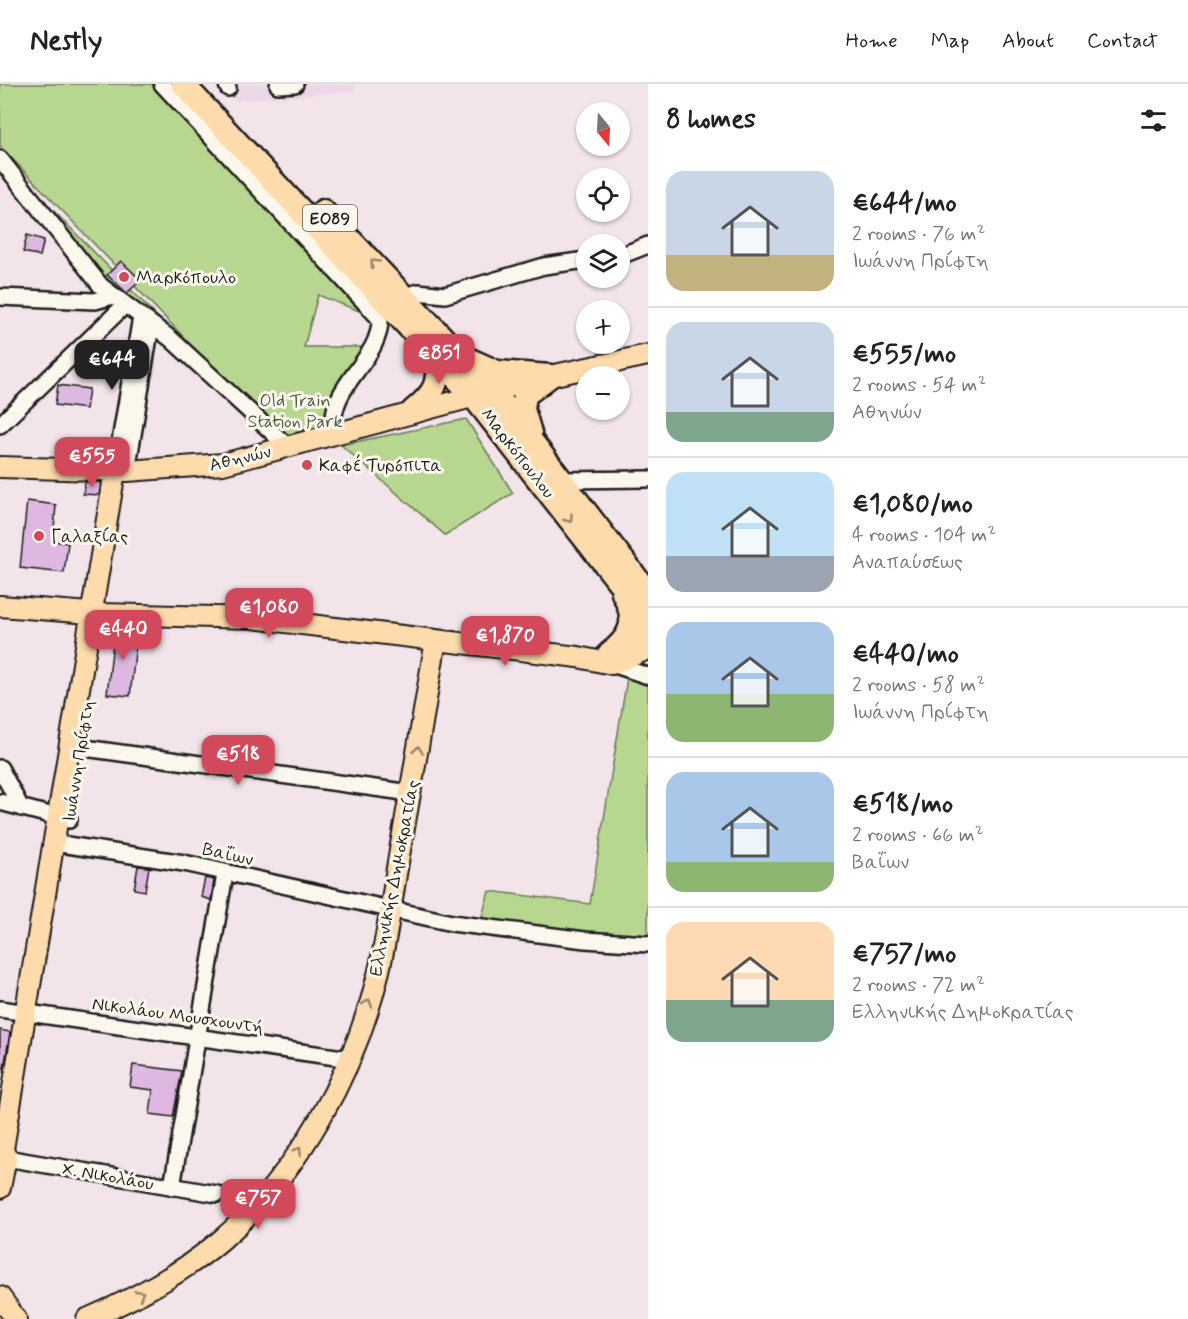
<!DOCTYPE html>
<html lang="en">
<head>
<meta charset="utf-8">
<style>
  :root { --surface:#fff; --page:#f6f6f6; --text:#222; --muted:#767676; --line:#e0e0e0; --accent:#d1495b }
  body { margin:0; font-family:Mynerve,sans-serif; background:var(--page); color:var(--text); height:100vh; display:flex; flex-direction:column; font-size:22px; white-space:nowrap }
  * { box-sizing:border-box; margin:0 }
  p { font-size:20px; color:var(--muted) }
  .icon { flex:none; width:33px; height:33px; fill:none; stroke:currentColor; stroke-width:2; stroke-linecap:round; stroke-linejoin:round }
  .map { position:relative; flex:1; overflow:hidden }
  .sheet { display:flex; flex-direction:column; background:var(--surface); width:540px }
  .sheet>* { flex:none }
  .needle { width:39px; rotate:162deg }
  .tools { position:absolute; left:576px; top:18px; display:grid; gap:12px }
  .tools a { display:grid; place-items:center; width:54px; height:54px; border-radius:50%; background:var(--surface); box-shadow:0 2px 4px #0004; font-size:30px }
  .price { position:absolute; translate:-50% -51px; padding:0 14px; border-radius:12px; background:var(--accent); color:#fff; font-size:20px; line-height:39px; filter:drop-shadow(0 2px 3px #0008) }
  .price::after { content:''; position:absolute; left:50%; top:36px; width:18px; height:14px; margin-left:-9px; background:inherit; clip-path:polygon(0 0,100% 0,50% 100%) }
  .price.active { background:#222; color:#fff }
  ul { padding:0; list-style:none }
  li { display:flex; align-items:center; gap:18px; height:150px; padding:0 18px }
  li+li { border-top:2px solid var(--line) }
  li span { display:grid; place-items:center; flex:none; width:168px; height:120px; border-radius:18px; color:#555 }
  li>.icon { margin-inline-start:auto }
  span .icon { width:72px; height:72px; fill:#fffc; stroke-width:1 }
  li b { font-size:26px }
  h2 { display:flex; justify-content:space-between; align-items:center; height:72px; padding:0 18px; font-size:26px }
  header { display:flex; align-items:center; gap:36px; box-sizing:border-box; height:84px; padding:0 30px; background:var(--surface); border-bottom:2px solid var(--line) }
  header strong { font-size:28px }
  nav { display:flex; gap:33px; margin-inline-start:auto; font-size:21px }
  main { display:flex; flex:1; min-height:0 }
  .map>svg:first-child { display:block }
  .built { fill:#ecd7e7 }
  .green { fill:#b7d68f; stroke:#6a7956; stroke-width:1.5 }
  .building { fill:#deb8e1; stroke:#1c1c1c; stroke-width:1.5 }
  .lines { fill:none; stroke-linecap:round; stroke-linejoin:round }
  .minor-casing { stroke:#1c1c1c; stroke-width:20 }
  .major-casing { stroke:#1c1c1c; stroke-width:24 }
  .highway-casing { stroke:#1c1c1c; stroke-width:27 }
  .minor { stroke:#fbf7ec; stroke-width:15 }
  .major { stroke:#fedbac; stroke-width:20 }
  .highway { stroke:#fedbac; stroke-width:22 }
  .oneway { stroke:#98856b }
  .poi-dot { fill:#d1495b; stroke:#fbf7ec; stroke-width:2 }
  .labels { text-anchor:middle; stroke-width:6; stroke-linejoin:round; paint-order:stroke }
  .shield { fill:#fbf7ec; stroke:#5f5e5a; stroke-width:1.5 }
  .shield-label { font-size:16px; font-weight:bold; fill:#1c1c1c }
  .poi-label { font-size:18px; fill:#1c1c1c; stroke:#fbf7ec; text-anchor:start }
  .park-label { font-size:18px; fill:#525d44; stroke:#fbf7ec }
  .street-label { font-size:18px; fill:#1c1c1c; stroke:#fbf7ec }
</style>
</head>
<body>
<header>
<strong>Nestly</strong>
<nav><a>Home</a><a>Map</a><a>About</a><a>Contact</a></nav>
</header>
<main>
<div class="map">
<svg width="648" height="1235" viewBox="0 0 648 1235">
  <rect width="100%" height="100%" fill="#f2e4e9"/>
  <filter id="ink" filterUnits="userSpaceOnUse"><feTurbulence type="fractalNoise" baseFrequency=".0167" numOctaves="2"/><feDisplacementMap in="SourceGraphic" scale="12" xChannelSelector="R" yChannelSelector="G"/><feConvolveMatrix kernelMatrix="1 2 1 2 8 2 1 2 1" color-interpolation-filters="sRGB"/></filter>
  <g filter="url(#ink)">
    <path class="built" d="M219,0H355V7L235,17Z"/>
    <path class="green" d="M0,0H161L380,235L318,211L304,263H366L334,324L297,371L0,62Z
      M0,72L230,307L113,212Z
      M466,335L513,409L445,451L341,361Z
      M627,594L648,601V853L584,850L481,836L489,807L590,820Z"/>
    <path class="building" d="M27,151L44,156L40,172L23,168Z
      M121,177L141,196L127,209L107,191Z
      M58,301L89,305L86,325L55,321Z
      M85,398H101L99,411L83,410Z
      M27,417L56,421L53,457L68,459L64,489L20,484Z
      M115,542L138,543L130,612L107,610Z
      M138,782L149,783L145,807L134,805Z
      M205,794L214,796L211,816L201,813Z
      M0,946L10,948L4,984H0Z
      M133,981L182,987L173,1033L150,1030L153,1006L130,1003Z"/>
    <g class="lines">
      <g class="minor-casing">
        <path id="minor" d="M162,0L380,235C381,277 327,300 334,348
          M227,0L228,4
          M278,1L295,0
          M0,75L101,202L171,255L287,362
          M620,172L648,161
          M406,212L418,208L445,211L544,182L586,176
          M0,213L95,217L113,212
          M0,341L125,221
          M115,387L141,233
          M127,387L151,241
          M561,396L648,395
          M612,580L648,592
          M70,662L411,709
          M0,684L21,724
          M0,718L69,736
          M54,759L184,779L452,839L585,856L648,860
          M0,925L350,975
          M6,1074L217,1110
          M172,1103L225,790"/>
      </g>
      <g class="major-casing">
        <path id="major" d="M0,383L127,387L223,380L550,292L648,271
          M0,522L103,530L252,534L578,573L612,580L648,565
          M622,565L648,549
          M0,1104L6,1074L3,1065L115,387
          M0,1213L16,1235
          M87,1235C134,1215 180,1191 220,1157C299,1090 355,987 379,887C388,847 393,807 400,766C413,696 424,626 436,556"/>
      </g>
      <g class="highway-casing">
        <path id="highway" d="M183,0L473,312L648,535
          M323,127L493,307L648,509
          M468,275L497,288L550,292
          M413,327C436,308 439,300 437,271
          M530,349L523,325L525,311L550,292
          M609,570C632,552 638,537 623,509"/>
      </g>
      <use href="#minor" class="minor"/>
      <use href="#major" class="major"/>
      <use href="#highway" class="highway"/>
    </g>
    <defs><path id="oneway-chevron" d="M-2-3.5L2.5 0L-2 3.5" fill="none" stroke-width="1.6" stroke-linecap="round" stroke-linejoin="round" transform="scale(1.5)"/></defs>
    <g class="oneway">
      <use href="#oneway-chevron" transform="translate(374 179) rotate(-134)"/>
      <use href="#oneway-chevron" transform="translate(569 435) rotate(53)"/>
      <use href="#oneway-chevron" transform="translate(418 666) rotate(-81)"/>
      <use href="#oneway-chevron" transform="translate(368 919) rotate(-72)"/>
      <use href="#oneway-chevron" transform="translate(298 1067) rotate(-56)"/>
      <use href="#oneway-chevron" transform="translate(140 1210) rotate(-30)"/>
    </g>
  </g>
  <g class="poi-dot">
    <circle cx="124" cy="193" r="6"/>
    <circle cx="307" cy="381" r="6"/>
    <circle cx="39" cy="452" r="6"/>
  </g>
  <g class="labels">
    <rect class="shield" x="303" y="121" width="54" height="26" rx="4.5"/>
    <g class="shield-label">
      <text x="330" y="140">ΕΟ89</text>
    </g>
    <g class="poi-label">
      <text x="136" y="199">Μαρκόπουλο</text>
      <text x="319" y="387">Καφέ Τυρóπιτα</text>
      <text x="51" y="458">Γαλαξίας</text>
    </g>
    <g class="park-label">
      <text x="295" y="322">Old Train<tspan x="295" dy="21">Station Park</tspan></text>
    </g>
    <g class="street-label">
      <text transform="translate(518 369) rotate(52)" y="6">Μαρκόπουλου</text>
      <text transform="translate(240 374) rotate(-13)" y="6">Αθηνών</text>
      <text transform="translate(78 677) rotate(-81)" y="6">Ιωάννη Πρίφτη</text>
      <text transform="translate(228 770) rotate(13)" y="6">Βαΐων</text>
      <text transform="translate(394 794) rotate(-79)" y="6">Ελληνικής Δημοκρατίας</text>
      <text transform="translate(178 931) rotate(8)" y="6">Νικολάου Μουσχουντή</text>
      <text transform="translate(108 1092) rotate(10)" y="6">Χ. Νικολάου</text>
    </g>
  </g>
</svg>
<div class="tools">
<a><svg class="needle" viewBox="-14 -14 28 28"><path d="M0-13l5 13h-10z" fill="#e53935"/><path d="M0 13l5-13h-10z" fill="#767676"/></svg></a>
<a><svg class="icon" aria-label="locate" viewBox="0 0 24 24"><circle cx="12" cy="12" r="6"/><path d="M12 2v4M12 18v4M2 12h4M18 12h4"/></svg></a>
<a><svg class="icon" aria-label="layers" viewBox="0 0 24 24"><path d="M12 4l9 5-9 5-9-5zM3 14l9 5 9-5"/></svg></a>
<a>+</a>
<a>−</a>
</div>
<b class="price" style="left:439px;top:301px">€851</b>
<b class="price active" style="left:112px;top:307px">€644</b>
<b class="price" style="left:92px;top:404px">€555</b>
<b class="price" style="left:269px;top:555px">€1,080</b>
<b class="price" style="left:123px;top:577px">€440</b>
<b class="price" style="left:505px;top:583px">€1,870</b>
<b class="price" style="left:238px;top:702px">€518</b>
<b class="price" style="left:258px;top:1146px">€757</b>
</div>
<section class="sheet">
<h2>8 homes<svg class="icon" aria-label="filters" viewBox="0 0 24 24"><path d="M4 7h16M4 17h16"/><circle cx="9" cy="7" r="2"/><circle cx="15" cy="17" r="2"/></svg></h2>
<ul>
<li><span style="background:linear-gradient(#c9d6e8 70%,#c2b280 0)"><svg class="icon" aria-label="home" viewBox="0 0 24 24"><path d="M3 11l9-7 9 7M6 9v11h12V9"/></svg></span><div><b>€644/mo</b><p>2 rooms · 76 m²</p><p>Ιωάννη Πρίφτη</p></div></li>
<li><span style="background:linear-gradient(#c9d6e8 75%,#7fa58c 0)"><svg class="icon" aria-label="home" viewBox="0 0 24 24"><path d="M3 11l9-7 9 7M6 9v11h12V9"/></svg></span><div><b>€555/mo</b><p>2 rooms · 54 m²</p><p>Αθηνών</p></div></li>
<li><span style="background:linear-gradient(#bfe0f5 70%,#9aa5b1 0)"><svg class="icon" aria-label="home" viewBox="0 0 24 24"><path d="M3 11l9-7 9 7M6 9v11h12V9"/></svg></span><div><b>€1,080/mo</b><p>4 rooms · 104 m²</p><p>Αναπαύσεως</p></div></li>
<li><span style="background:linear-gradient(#a9c7e8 60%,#8fb573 0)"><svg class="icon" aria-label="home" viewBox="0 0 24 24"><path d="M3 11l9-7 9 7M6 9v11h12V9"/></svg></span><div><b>€440/mo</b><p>2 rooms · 58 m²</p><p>Ιωάννη Πρίφτη</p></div></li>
<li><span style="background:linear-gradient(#a9c7e8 75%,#8fb573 0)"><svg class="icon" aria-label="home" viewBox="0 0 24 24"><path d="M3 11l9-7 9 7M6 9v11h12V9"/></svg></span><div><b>€518/mo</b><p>2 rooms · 66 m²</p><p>Βαΐων</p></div></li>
<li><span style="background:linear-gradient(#ffd9b3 65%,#7fa58c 0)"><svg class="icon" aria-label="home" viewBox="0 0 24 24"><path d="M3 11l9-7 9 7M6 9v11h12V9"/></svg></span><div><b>€757/mo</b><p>2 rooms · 72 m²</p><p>Ελληνικής Δημοκρατίας</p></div></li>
</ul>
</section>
</main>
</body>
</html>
